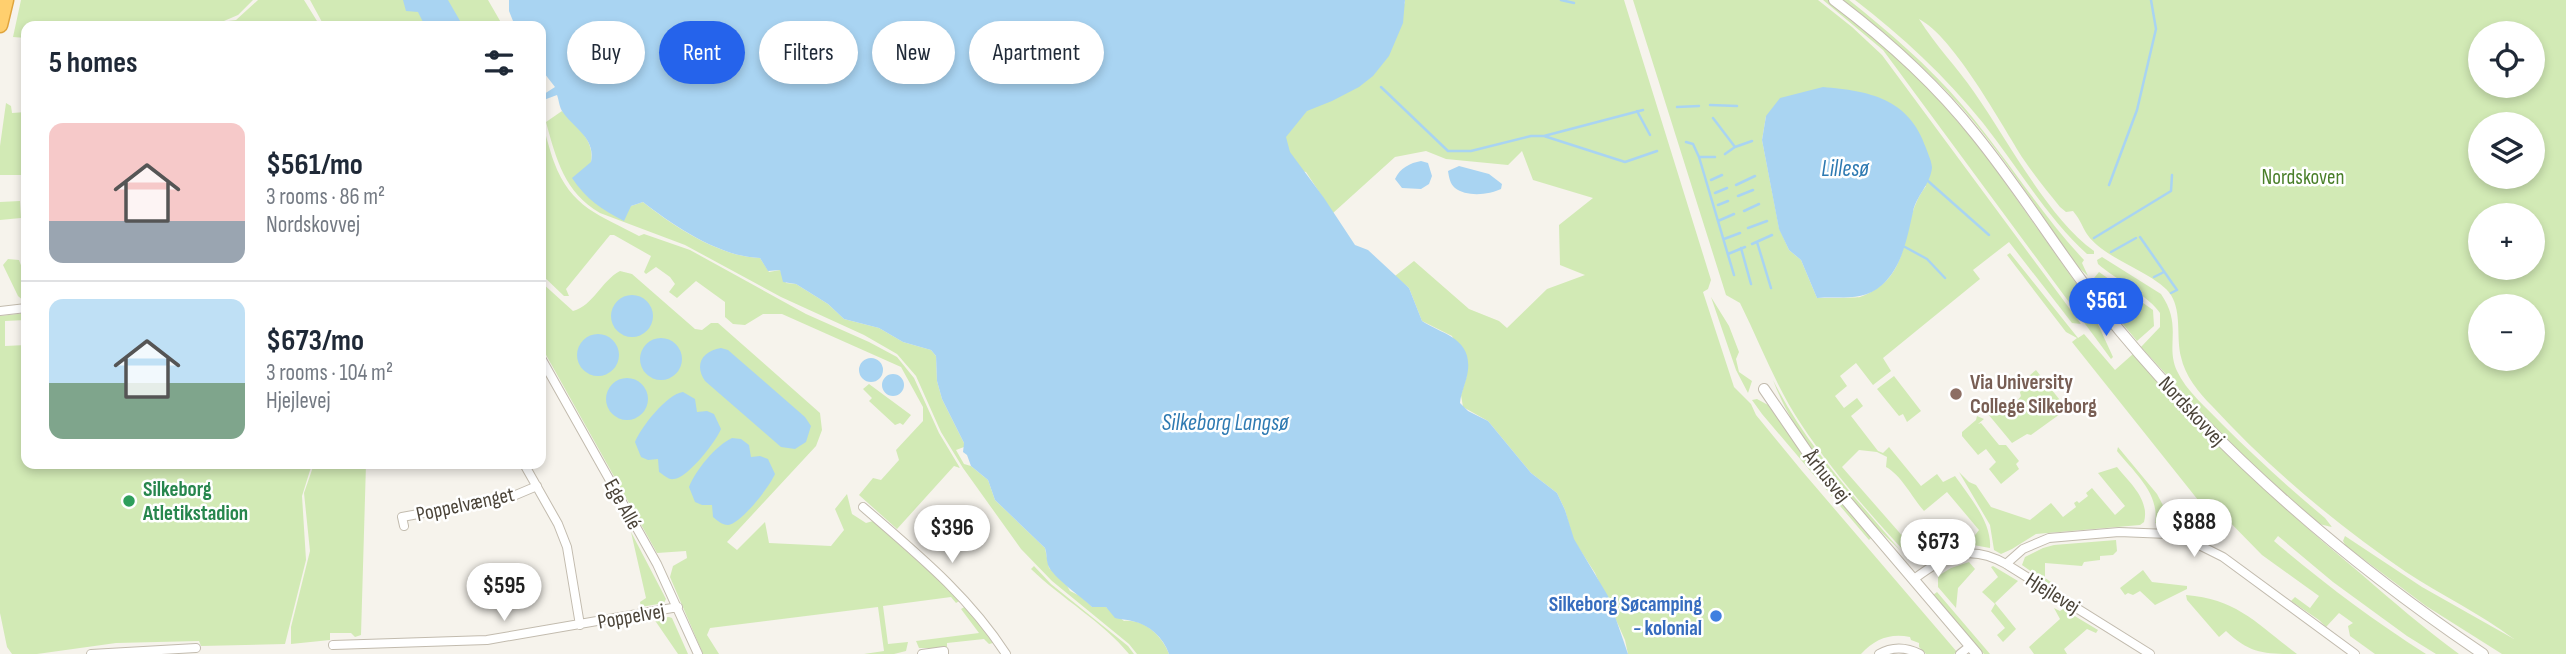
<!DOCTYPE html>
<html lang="en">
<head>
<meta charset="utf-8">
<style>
  :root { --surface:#fff; --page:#f2f2f3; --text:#1f2937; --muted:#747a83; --line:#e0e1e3; --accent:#2563eb }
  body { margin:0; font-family:"Sofia Sans Condensed",sans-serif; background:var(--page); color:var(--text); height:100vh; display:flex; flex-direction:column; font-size:26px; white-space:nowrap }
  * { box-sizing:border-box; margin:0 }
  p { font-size:23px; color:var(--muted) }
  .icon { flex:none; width:38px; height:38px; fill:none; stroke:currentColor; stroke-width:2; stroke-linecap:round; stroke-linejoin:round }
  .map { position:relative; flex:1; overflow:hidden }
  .side { position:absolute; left:21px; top:21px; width:525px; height:448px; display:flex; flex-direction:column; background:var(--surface); border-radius:14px; box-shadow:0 4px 10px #0003 }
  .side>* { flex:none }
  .guide { position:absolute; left:567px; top:21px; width:665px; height:63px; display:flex; gap:14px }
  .controls { position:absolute; left:2468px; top:21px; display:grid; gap:14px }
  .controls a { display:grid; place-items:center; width:77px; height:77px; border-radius:50%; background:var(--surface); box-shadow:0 4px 10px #0003; font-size:35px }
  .price { position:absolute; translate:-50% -60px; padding:0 16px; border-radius:24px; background:#fff; color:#222; font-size:23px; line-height:46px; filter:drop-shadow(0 2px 4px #0008) }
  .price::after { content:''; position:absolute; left:50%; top:42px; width:21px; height:16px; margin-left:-10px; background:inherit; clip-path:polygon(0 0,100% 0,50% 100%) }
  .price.selected { background:var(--accent); color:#fff }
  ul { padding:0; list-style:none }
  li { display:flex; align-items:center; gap:21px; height:175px; padding:0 28px }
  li+li { border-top:2px solid var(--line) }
  li span { display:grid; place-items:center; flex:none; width:196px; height:140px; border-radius:14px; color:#555 }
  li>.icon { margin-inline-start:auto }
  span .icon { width:84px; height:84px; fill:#fffc; stroke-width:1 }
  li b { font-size:30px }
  h2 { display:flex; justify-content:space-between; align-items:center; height:84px; padding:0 28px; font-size:30px }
  .tag { padding:0 24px; border-radius:32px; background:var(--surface); box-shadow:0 4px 10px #0003; font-size:24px; line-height:63px }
  .tag.selected { background:var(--accent); color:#fff }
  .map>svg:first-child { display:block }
  .green { fill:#d2eab5; fill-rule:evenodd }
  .water { fill:#a9d4f2 }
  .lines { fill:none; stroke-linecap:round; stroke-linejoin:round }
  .stream { stroke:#a9d4f2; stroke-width:2.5 }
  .minor-casing { stroke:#c2bbae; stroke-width:10 }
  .tertiary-casing { stroke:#c2bbae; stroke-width:12 }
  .motorway-casing { stroke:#e0a43c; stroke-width:17 }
  .minor { stroke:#fff; stroke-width:8 }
  .tertiary { stroke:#fff; stroke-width:10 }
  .motorway { stroke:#ffcf6e; stroke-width:14 }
  .education-dot { fill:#8d6e63; stroke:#fff; stroke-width:2.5 }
  .leisure-dot { fill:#2e9e5b; stroke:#fff; stroke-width:2.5 }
  .shop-dot { fill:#3f7fe0; stroke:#fff; stroke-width:2.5 }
  .labels { text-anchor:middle; stroke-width:5; stroke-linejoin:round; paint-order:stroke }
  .park-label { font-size:21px; fill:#4a7f2a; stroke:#fff }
  .education-label { font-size:21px; font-weight:bold; fill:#785e54; stroke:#fff; text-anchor:start }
  .street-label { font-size:21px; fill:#4b4439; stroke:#fff }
  .leisure-label { font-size:21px; font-weight:bold; fill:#27864d; stroke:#fff; text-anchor:start }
  .shop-label { font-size:21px; font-weight:bold; fill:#366cbe; stroke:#fff; text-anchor:end }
  .water-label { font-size:23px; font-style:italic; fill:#2e7ab2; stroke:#fff }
</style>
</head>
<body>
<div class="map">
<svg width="2566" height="654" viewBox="0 0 2566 654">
  <rect width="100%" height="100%" fill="#f6f3ec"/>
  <path class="green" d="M21,0H253L238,15L224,21H192L167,26H26V53H22L26,38L13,37Z
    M258,0H304L317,21L322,22L310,0H488L503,26H190L236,20Z
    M1405,0H1624L1711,280L1708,289L1703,292L1734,387L1751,404L1756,415L1802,471L1957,652L1954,654H1926L1919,647V643L1911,640L1910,637C1890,633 1875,639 1861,654H1628L1625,640L1595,573L1573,539L1565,510L1557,493L1531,473L1488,421L1463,407L1461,395L1467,375L1452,336L1422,321L1409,288L1395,276L1414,261L1469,309L1499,321L1507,328L1547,289L1585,275L1560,265L1559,225L1593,198L1533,180L1522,151L1508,165L1446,159L1426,151L1395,157L1333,213L1306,172L1294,170L1262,113L1405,3Z
    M1633,0H1818L1852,27L1882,55L2081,324L2072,323L2009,242L1973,270L1980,279L1883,358L1891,371L1873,385L1856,363L1840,376L1847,386L1835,396L1844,408L1857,398L1863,406L1851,416L1878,451L1883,453L1889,447L1921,486L1937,474L1943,482L1955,476C1969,496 1992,522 1990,548L1968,544L1979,530L1947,492L1924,511C1912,497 1901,475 1886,467L1887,457L1877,452L1859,450L1842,467L1905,539L1915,543L1934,537L1936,551L1923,558L1907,554C1872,517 1829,467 1801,424C1776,387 1760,343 1740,303L1726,295ZM1766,116L1926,186C1897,223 1917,276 1860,297C1856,298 1825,298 1817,298L1801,260L1789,250L1779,228L1762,140Z
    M1823,0H1833L1927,86L1982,150L2085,296L2113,357L2111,359L1883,50Z
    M1843,0H1849C1889,32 1929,66 1962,105C2005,155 2039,212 2084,260L2082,263L2088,276L2075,264C2039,211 2004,156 1962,108C1926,68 1886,33 1843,0Z
    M1855,0H2566V654H2502L2426,606L2346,546L2343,541L2345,536L2422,587L2514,639C2481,614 2441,595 2406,572C2336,524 2270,469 2212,406C2199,393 2185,376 2181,357C2176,337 2182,313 2171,295C2160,277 2116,262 2097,245C2082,232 2084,224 2073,211L2066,212L2060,207C2048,192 2035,176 2024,160C2001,124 1954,37 1919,19C1935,45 1957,67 1974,92C2007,139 2048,218 2094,251V254H2087C2046,217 2018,167 1983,123C1946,77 1902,36 1855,0ZM2532,33V86H2480V33ZM2532,124V177H2480V124ZM2480,215H2532V268H2480ZM2532,306V359H2480V306Z
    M6,103L11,106L12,113L26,112V175H0V146Z
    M562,111C576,126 595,140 591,162L631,206L643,202C673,226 720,257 760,258L769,272L780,270L786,283L796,284L828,304L844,319L879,328L903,342L931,350L936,356L937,381L942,399L964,443V447L956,450L964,464L971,466L988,480L995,500L1045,548L1049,568L1063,579L1070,591L1084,598L1092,607H1106L1124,621C1145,619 1162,636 1169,654H1137L1129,644L1052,581L1021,549L963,468L941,432L916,376L897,354L864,335L781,297L685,245L600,213C565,193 556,159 546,122Z
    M541,121C546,133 549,149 554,162C571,208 600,215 639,236L644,234L690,250L806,314L869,342L897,357L914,378L939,433L960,468L954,466L897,529L859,495L873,478L881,480L899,460L896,450L923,421V407L901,367L782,314H763L745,325L733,324L725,317V302L696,281L677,298L669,292L675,284L670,277L656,267L646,274L644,272L651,256L614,235H610L566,289L569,296H564L541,274Z
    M20,201L21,218L0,220V202Z
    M2010,253L2078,338L2084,334L2115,370L2133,354C2204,435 2277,504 2360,573C2392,601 2425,629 2459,654H2436L2407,636L2333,582L2278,536L2274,541C2322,582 2373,620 2426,654H2375L2350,636L2348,626L2353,623L2339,613L2326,627L2319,620L2291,601L2295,597L2310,608L2319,596L2262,555L2215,507L2198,500L2072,342L2077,338L2066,332L2007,255Z
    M2102,257L2161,294C2183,326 2165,345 2177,371C2186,391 2207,408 2222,424C2255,457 2289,488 2325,518L2332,527L2319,524L2231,445L2141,347L2160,327V313C2151,298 2114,278 2098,264L2097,260Z
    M8,259L19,260L22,268H26V303L18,296L3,265Z
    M620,271L632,274L695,329L702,330L711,323H718L820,413L822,430L816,446L727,542L737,550L765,522L769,543L831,546L844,530L835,509L847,494L852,514L866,523L873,521L961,600L956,603L951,597L883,606L888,644L908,642L906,651L894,654H864L884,651L878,607L710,628L707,635L719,654H703L670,577L673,566L687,558L686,551L657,553L541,346V282L573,311C594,305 601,281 620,271Z
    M2099,272L2153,310L2154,326L2137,341L2112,311L2103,292L2094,278Z
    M1711,297L1729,326L1739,352L1736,359L1739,372L1752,381L1748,393L1736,370Z
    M26,313V320L5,321V346L26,345V464H312L302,496L306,560L285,644L201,646L199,641L116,643L37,654H12L7,647L0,613V316Z
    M2036,370L2067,409L2031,435L2027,434L2012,443L1988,414V411L1999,401L2013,406L2021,396L2018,385Z
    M1894,376L1921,411L1907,422L1903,414L1899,416L1877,389Z
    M1773,380C1805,444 1854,496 1900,550C1852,506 1796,442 1773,380Z
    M869,384L911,415L903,425L900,423L895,425L869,401L872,398L863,389Z
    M1757,399L1768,405L1813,467L1871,538L1869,540L1762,414L1752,400Z
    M1977,416L1984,419L1978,424L1981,423L1999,445H2006L2019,461L2016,464L2019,469L2001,484L1989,469L1996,462L1986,449L1978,455L1962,436V432L1976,420Z
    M2118,447L2157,494L2174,526L2182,529V532L2155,523C2160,494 2135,473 2117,451Z
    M314,464H366L361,635L355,637L351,633H330V640L291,644V627L310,551L304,493Z
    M2117,467C2130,483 2150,500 2144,522L2140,525L2036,534L2012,549L2001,554L1994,550L1990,525L1959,472L1969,482L1976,485L1991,507L2030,520L2051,503L2063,517L2076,507L2074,503L2077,501L2079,503L2088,496L2086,493L2092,488L2115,515L2125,506L2098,473Z
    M631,532L666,599L664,603L641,607L640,602L646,598Z
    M2116,540L2117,551L2113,555L2100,556V560L2084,562L2082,566L2045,563V578L2051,582L2049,584L2022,565L2025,557L2043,548L2054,545Z
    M1969,562L1975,569L1958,588L1956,608L1938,587V576L1951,568Z
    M1034,566L1051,584L1128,646L1134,654H1129C1102,621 1062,599 1031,569Z
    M1993,566L2018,581L1995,603L2016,629L2003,642L1997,635L2005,628L1991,611L1995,604L1982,592L1998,577L1991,567Z
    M2143,570L2152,582L2187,586V589L2155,605L2140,591L2133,595L2128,593L2125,595L2120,588Z
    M1937,592L1990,654H1984L1933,595Z
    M2186,595C2238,599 2258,625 2297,654C2265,654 2250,654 2226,631L2219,637L2187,600Z
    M966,606L994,641L993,643L989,644L984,639L947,643V648H919L916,641L979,633L961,609Z
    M2054,608L2060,611L2063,609L2098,630L2096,633L2087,629L2064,649L2067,654H2034L2029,647L2060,619Z
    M669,617L672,618L688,654H678L654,619Z"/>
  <path class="water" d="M403,0H448L463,26H425L418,12L406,11Z
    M509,0H1405L1403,23L1389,56L1373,76L1359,87L1332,101L1307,111L1286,137L1290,152L1324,198L1355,245L1368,250L1409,288L1422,321C1443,335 1475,338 1467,376C1465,385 1461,393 1460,403L1468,411L1488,421L1531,473L1557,493L1565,510L1574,539L1608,596L1628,654H1169C1163,637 1150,625 1132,621C1126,619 1121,620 1115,618L1106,607H1092C1082,597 1053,578 1048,565C1046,559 1047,553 1045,548L995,500L988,480L971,466L967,455L963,452L964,443L942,399L937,381L936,356L931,350L903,342L879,328L844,319L828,304L796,284L783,282L780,270L768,271L760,258C720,257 674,226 643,202L631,206L624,221C602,210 586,199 572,178L591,162C596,138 574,129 562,111C559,106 559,100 557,95L541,101V96L555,87L541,69V26H515L509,11Z
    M1823,87C1869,91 1909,98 1926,148C1928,154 1932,162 1932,168C1930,185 1916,196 1913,212C1907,237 1903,266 1882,285C1863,302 1840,296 1817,298L1801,260L1789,250L1779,229L1762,140L1766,116L1780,98Z
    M1421,161L1428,163L1432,176L1429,184L1421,189L1402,188L1395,179C1400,168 1410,163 1421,161Z
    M1459,166L1489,174L1502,184L1501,189C1489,195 1466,197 1455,188C1450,184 1449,177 1448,171Z
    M611 316a21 21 0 1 1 42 0a21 21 0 1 1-42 0Z
    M577 355a21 21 0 1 1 42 0a21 21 0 1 1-42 0Z
    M640 359a21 21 0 1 1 42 0a21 21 0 1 1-42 0Z
    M721,348L728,350L805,417L811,426L806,442L795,449L781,447L705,381C694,365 702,351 721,348Z
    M859 370a12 12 0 1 1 24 0a12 12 0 1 1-24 0Z
    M882 385a11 11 0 1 1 22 0a11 11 0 1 1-22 0Z
    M606 399a21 21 0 1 1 42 0a21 21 0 1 1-42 0Z
    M683,392L695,399L697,412L707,411L714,414L721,429C717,440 687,479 674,479C668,480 664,475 659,472L658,459L648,460L641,457L635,442C641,427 667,394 683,392Z
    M732,438L741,439L749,445L751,457L760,456L768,459L775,474C770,486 741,524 728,525C722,525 718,521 713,517L712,505H702L695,502L689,487C696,470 715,446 732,438Z"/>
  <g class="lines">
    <path class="stream" d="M1561,0L1574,3
      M1381,87L1448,151H1471L1531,136H1544L1625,162L1657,151
      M1710,105L1737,106
      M1677,107L1699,106
      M1637,111L1650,135
      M1713,118L1735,147
      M1544,136L1643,110
      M1686,142L1693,144L1699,157L1734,275
      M1725,154L1735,147L1752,141
      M1699,157H1715
      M1711,180L1722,175
      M1928,181L1989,235
      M1736,185L1755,176
      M2109,185L2137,110L2156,29L2151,0
      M1715,193L1727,188
      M1738,196L1753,190
      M1718,205L1728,201
      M1744,211L1759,204
      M1718,221L1734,214
      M1748,228L1767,221
      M2140,237L2177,290L2171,293
      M2094,238L2171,191L2172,175
      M1724,239L1740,233
      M1757,242L1771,288
      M1752,244L1772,235
      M1905,247L1927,259L1945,278
      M1741,248L1751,284
      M2111,252L2136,238
      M1728,254L1745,247
      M2154,277L2164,272"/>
    <g class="minor-casing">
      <path id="minor" d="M0,311L26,308
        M541,358L657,564L698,654
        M524,464L558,524L567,547L580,625
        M863,507C916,553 968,595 1006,654
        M404,526L402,517L511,497L537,486
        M2006,564L2023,549L2049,538L2119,532L2168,534L2189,540L2223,557L2355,654
        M1914,579C1946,555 1969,543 2006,564L2150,654
        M333,645L487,640L678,607
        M91,654L196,648
        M922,654L944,651V654
        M1879,654C1893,646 1906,647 1920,654
        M1960,654L1970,646"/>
    </g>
    <g class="tertiary-casing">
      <path id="tertiary" d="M1834,0C1887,40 1935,83 1976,135C2027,198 2068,268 2120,331C2225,457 2348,563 2483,654
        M1764,389L1816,465L1977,654"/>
    </g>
    <g class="motorway-casing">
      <path id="motorway" d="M0,25L6,0"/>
    </g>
    <use href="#minor" class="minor"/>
    <use href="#tertiary" class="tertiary"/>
    <use href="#motorway" class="motorway"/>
  </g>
  <circle class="education-dot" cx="1956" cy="394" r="7"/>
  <circle class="leisure-dot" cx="129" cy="501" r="7"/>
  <circle class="shop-dot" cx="1716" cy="616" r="7"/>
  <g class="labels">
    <g class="park-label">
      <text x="2303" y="184">Nordskoven</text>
    </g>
    <g class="education-label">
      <text x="1970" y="389">Via University<tspan x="1970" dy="24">College Silkeborg</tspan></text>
    </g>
    <g class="street-label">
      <text transform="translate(2192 411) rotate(47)" y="7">Nordskovvej</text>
      <text transform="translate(1827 476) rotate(51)" y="7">Århusvej</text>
      <text transform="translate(465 504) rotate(-12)" y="7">Poppelvænget</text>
      <text transform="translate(623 504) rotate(61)" y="7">Ege Allé</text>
      <text transform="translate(2053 593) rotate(32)" y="7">Hjejlevej</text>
      <text transform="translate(631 616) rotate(-10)" y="7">Poppelvej</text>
    </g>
    <g class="leisure-label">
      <text x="143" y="496">Silkeborg<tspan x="143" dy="24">Atletikstadion</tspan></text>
    </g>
    <g class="shop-label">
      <text x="1702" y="611">Silkeborg Søcamping<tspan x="1702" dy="24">- kolonial</tspan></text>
    </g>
    <g class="water-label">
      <text x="1845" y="176">Lillesø</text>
      <text x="1225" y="430">Silkeborg Langsø</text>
    </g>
  </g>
</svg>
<div class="controls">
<a><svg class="icon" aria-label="locate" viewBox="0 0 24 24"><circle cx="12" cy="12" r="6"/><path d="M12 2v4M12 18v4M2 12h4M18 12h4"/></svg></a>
<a><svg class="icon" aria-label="layers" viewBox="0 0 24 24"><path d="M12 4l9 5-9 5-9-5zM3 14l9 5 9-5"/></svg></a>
<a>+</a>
<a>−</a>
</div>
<b class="price selected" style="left:2106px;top:338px">$561</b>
<b class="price" style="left:2194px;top:559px">$888</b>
<b class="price" style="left:952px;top:565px">$396</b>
<b class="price" style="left:1938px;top:579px">$673</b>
<b class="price" style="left:504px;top:623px">$595</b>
<div class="guide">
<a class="tag">Buy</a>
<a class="tag selected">Rent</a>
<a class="tag">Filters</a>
<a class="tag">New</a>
<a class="tag">Apartment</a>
</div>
<section class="side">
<h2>5 homes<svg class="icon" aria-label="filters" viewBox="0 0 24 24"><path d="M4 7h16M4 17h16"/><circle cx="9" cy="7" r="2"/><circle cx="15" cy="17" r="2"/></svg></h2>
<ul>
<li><span style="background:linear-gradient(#f6c9c9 70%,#9aa5b1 0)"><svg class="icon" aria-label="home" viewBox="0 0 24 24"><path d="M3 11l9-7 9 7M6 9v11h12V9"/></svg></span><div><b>$561/mo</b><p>3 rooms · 86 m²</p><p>Nordskovvej</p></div></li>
<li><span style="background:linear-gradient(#bfe0f5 60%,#7fa58c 0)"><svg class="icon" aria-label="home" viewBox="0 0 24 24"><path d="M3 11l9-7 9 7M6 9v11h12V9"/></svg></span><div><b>$673/mo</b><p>3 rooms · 104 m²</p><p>Hjejlevej</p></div></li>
</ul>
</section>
</div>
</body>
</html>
